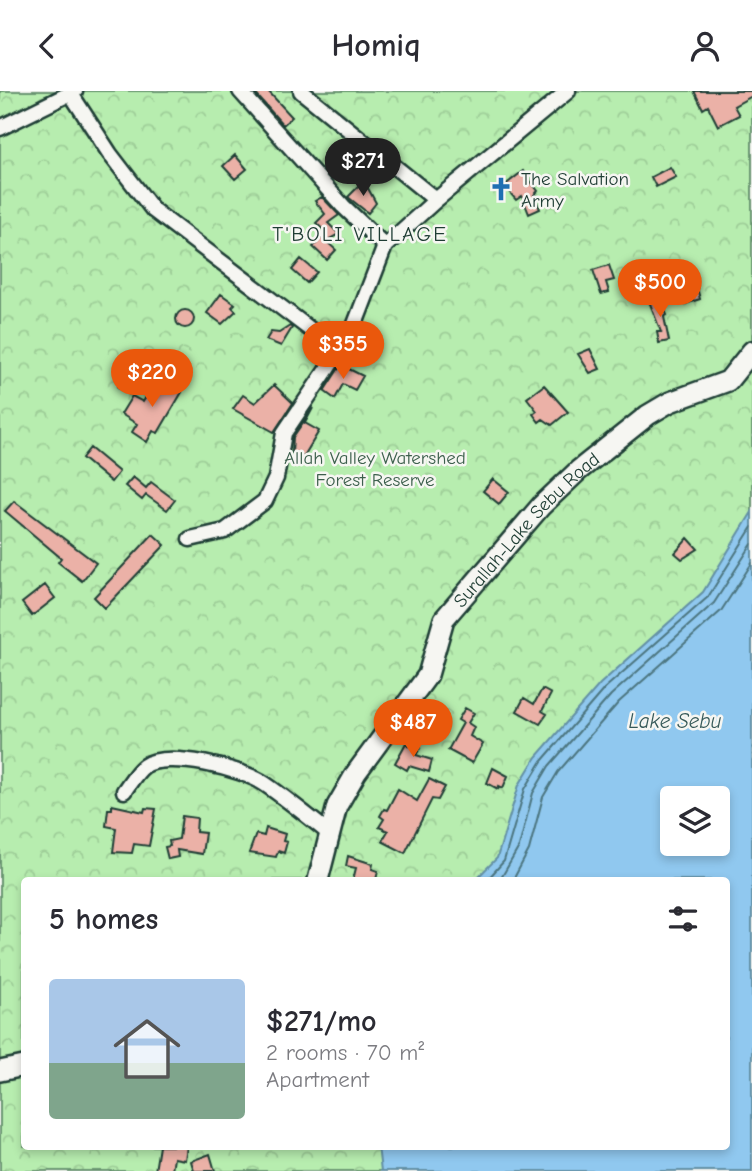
<!DOCTYPE html>
<html lang="en">
<head>
<meta charset="utf-8">
<style>
  :root { --surface:#fff; --page:#f2f2f3; --text:#2b2b33; --muted:#7c7c81; --accent:#ea580c }
  body { margin:0; font-family:"Comic Neue",sans-serif; background:var(--page); color:var(--text); height:100vh; display:flex; flex-direction:column; font-size:26px; white-space:nowrap }
  * { box-sizing:border-box; margin:0 }
  p { font-size:23px; color:var(--muted) }
  .icon { flex:none; width:38px; height:38px; fill:none; stroke:currentColor; stroke-width:2; stroke-linecap:round; stroke-linejoin:round }
  .map { position:relative; flex:1; overflow:hidden }
  .panel { position:absolute; left:21px; top:786px; width:709px; height:273px; display:flex; flex-direction:column; background:var(--surface); border-radius:7px; box-shadow:0 4px 10px #0003 }
  .panel>* { flex:none }
  .tools { position:absolute; left:660px; top:695px; display:grid; gap:14px }
  .tools a { display:grid; place-items:center; width:70px; height:70px; border-radius:7px; background:var(--surface); box-shadow:0 4px 10px #0003; font-size:35px }
  .price { position:absolute; translate:-50% -60px; padding:0 16px; border-radius:24px; background:var(--accent); color:#fff; font-size:23px; line-height:46px; filter:drop-shadow(0 2px 4px #0008) }
  .price::after { content:''; position:absolute; left:50%; top:42px; width:21px; height:16px; margin-left:-10px; background:inherit; clip-path:polygon(0 0,100% 0,50% 100%) }
  .price.current { background:#222; color:#fff }
  ul { padding:0; list-style:none }
  li { display:flex; align-items:center; gap:21px; height:175px; padding:0 28px }
  li span { display:grid; place-items:center; flex:none; width:196px; height:140px; border-radius:7px; color:#555 }
  li>.icon { margin-inline-start:auto }
  span .icon { width:84px; height:84px; fill:#fffc; stroke-width:1 }
  li b { font-size:30px }
  h2 { display:flex; justify-content:space-between; align-items:center; height:84px; padding:0 28px; font-size:30px }
  header { display:flex; justify-content:space-between; align-items:center; height:91px; padding:0 28px; background:var(--surface); font-size:32px; font-weight:600 }
  .map>svg:first-child { display:block }
  .forest { fill:url(#forest-crowns); stroke:#6b9572; stroke-width:2; fill-rule:evenodd }
  .water { fill:#90c8ef; stroke:#6390a4; stroke-width:2; fill-rule:evenodd }
  .lines { fill:none; stroke-linecap:round; stroke-linejoin:round }
  .shore { stroke:#4c757f; stroke-width:2 }
  .building { fill:#ebb1a7; stroke:#1f3d34; stroke-width:2 }
  .minor-casing { stroke:#1f3d34; stroke-width:19 }
  .major-casing { stroke:#1f3d34; stroke-width:24 }
  .minor { stroke:#f6f6f2; stroke-width:14 }
  .major { stroke:#f6f6f2; stroke-width:19 }
  .labels { text-anchor:middle; stroke-width:5; stroke-linejoin:round; paint-order:stroke }
  .poi-label { font-size:19px; fill:#1f3d34; stroke:#f6f6f2; text-anchor:start }
  .park-label { font-size:19px; fill:#3d604d; stroke:#f6f6f2 }
  .street-label { font-size:19px; fill:#1f3d34; stroke:#f6f6f2 }
  .neighbourhood-label { font-size:21px; letter-spacing:2px; fill:#1f3d34; stroke:#f6f6f2 }
  .water-label { font-size:21px; font-style:italic; fill:#365959; stroke:#f6f6f2 }
</style>
</head>
<body>
<header><svg class="icon" aria-label="back" viewBox="0 0 24 24"><path d="M15 5l-7 7 7 7"/></svg>Homiq<svg class="icon" aria-label="person" viewBox="0 0 24 24"><circle cx="12" cy="8" r="4"/><path d="M4 21q1-7 8-7t8 7"/></svg></header>
<div class="map">
<svg width="752" height="1080" viewBox="0 0 752 1080">
  <defs>
    <pattern id="forest-crowns" width="20" height="18" patternUnits="userSpaceOnUse" patternTransform="scale(1.75)"><rect width="20" height="18" fill="#b7edaf"/><path d="M2 6a3 3 0 1 1 6 0M12 15a3 3 0 1 1 6 0" fill="none" stroke="#9dcc97"/></pattern>
  </defs>
  <rect width="100%" height="100%" fill="#f6f6f2"/>
  <filter id="ink" filterUnits="userSpaceOnUse"><feTurbulence type="fractalNoise" baseFrequency=".0143" numOctaves="2"/><feDisplacementMap in="SourceGraphic" scale="14" xChannelSelector="R" yChannelSelector="G"/><feConvolveMatrix kernelMatrix="1 2 1 2 8 2 1 2 1" color-interpolation-filters="sRGB"/></filter>
  <g filter="url(#ink)">
    <path class="forest" d="M0,0H752V1080H0ZM672,707H718V752H672ZM24,789H726V1055H24Z"/>
    <path class="water" d="M752,421V1080H381L378,1055H726V789H475L497,767L519,694L536,666L600,593L703,501ZM672,707H718V752H672Z"/>
    <g class="lines">
      <path class="shore" d="M487,789L504,770L525,698L542,670L605,597L708,506L752,436
        M500,789L519,756L533,702L549,675L611,604L714,512L752,453
        M513,789L529,759L543,706L558,681L619,611L721,520L752,472"/>
    </g>
    <path class="building" d="M253,0H268L292,26L283,34Z
      M694,0H752V5L734,15L739,24L718,35L708,15L703,18Z
      M235,64L247,78L235,88L223,75Z
      M670,76L676,86L656,96L651,86Z
      M523,80L538,100L534,104L540,118L529,123L522,105L516,109L504,95Z
      M364,90L376,112L368,122L348,106Z
      M322,106L339,124L328,132L339,143L326,150L336,159L327,169L313,156L326,141L316,132L325,123L315,110Z
      M301,168L317,181L307,192L292,179Z
      M609,174L614,189L606,191L609,201L601,203L593,179Z
      M696,193L700,208L685,213L681,197Z
      M221,203L235,213L232,216L236,220L222,233L207,222Z
      M660,206L667,224L664,226L669,250L659,252L657,241H661L649,210Z
      M176 228a9 9 0 1 1 18 0a9 9 0 1 1-18 0Z
      M290,235L292,237L281,255L266,249L271,241L279,242Z
      M590,258L600,278L590,282L578,263Z
      M134,270L145,277L129,303L118,296Z
      M341,274L363,285L355,299L343,293L335,308L324,300Z
      M157,287L182,301L158,342L153,340L147,351L132,341L137,333L121,323L132,305L143,311Z
      M274,294L293,312L274,341L233,318L243,304L255,312Z
      M544,294L568,321L552,334L543,328L539,331L533,323L537,320L527,307Z
      M313,317L305,332L319,340L304,365L292,362L293,346Z
      M90,357L119,381L111,391L82,367Z
      M133,386L146,397L151,391L175,409L167,419L146,404L142,409L125,395Z
      M493,388L509,401L499,413L483,400Z
      M14,410L96,472L82,490L58,471L61,467L5,420Z
      M153,443L165,454L105,517L94,506Z
      M688,447L698,458L682,468L675,462Z
      M45,494L55,507L32,525L22,512Z
      M542,598L551,603L542,620L547,623L540,633L517,620L524,607L534,613Z
      M465,617L474,622L468,632L474,636L470,645L483,653L472,672L448,659L463,632L458,629Z
      M413,651L421,656L416,664L432,669L429,681L409,675L407,679L395,672L406,652L410,655Z
      M493,677L508,685L503,697L499,695L498,698L487,692Z
      M429,688L445,696L438,709L432,708L405,762L382,750L388,740L379,736L384,728L380,725L384,718L387,719L398,698L417,710Z
      M112,714L144,721L145,717L156,718L149,755L134,753L132,762L113,761L116,737L106,735L108,718H112Z
      M182,725L197,727L196,741L205,742L202,763L177,759L178,766L168,768L165,756L170,755L169,750L179,748Z
      M266,737L285,743L283,750L287,751L284,762L278,760L276,766L249,762L256,743L264,745Z
      M348,765L373,773L372,778L378,780L376,789H353L356,777L346,775Z
      M159,1055H187L185,1069L174,1067L172,1080H155Z
      M210,1063L215,1080H194L191,1070Z"/>
    <g class="lines">
      <g class="minor-casing">
        <path id="minor" d="M240,0L343,115L385,155
          M301,0L436,109
          M71,3L110,63L153,119L340,261
          M0,37L75,0
          M190,448L225,440L265,410L276,387L284,342L352,241L385,155L436,109L568,0
          M124,700C130,692 136,681 144,675C166,659 244,678 265,693C287,708 309,726 330,743"/>
      </g>
      <g class="major-casing">
        <g id="major">
          <path id="s1" d="M318,789L337,715L356,682L428,584L444,528L541,415L579,379L648,324L670,311L728,290L752,260"/>
          <path d="M0,980L24,975"/>
        </g>
      </g>
      <use href="#minor" class="minor"/>
      <use href="#major" class="major"/>
    </g>
  </g>
  <defs>
    <g id="church-bare" transform="scale(1.89)"><path d="M-1.2-6h2.4v3.5h3.3v2.4h-3.3V6h-2.4V-.1h-3.3v-2.4h3.3Z" fill="#1f6fb2" stroke="#f6f6f2" stroke-width="2.5" paint-order="stroke"/></g>
  </defs>
  <g fill-rule="evenodd">
    <use href="#church-bare" x="501" y="98"/>
  </g>
  <g class="labels">
    <g class="poi-label">
      <text x="521" y="94">The Salvation<tspan x="521" dy="22">Army</tspan></text>
    </g>
    <g class="park-label">
      <text x="375" y="373">Allah Valley Watershed<tspan x="375" dy="22">Forest Reserve</tspan></text>
    </g>
    <g class="street-label">
      <text dy="7" stroke="none"><textPath href="#s1" startOffset="416">Surallah-Lake Sebu Road</textPath></text>
    </g>
    <g class="neighbourhood-label">
      <text x="360" y="150">T'BOLI VILLAGE</text>
    </g>
    <g class="water-label">
      <text x="675" y="637">Lake Sebu</text>
    </g>
  </g>
</svg>
<div class="tools">
<a><svg class="icon" aria-label="layers" viewBox="0 0 24 24"><path d="M12 4l9 5-9 5-9-5zM3 14l9 5 9-5"/></svg></a>
</div>
<b class="price current" style="left:363px;top:107px">$271</b>
<b class="price" style="left:660px;top:228px">$500</b>
<b class="price" style="left:343px;top:290px">$355</b>
<b class="price" style="left:152px;top:318px">$220</b>
<b class="price" style="left:413px;top:668px">$487</b>
<section class="panel">
<h2>5 homes<svg class="icon" aria-label="filters" viewBox="0 0 24 24"><path d="M4 7h16M4 17h16"/><circle cx="9" cy="7" r="2"/><circle cx="15" cy="17" r="2"/></svg></h2>
<ul>
<li><span style="background:linear-gradient(#a9c7e8 60%,#7fa58c 0)"><svg class="icon" aria-label="home" viewBox="0 0 24 24"><path d="M3 11l9-7 9 7M6 9v11h12V9"/></svg></span><div><b>$271/mo</b><p>2 rooms · 70 m²</p><p>Apartment</p></div></li>
</ul>
</section>
</div>
</body>
</html>
